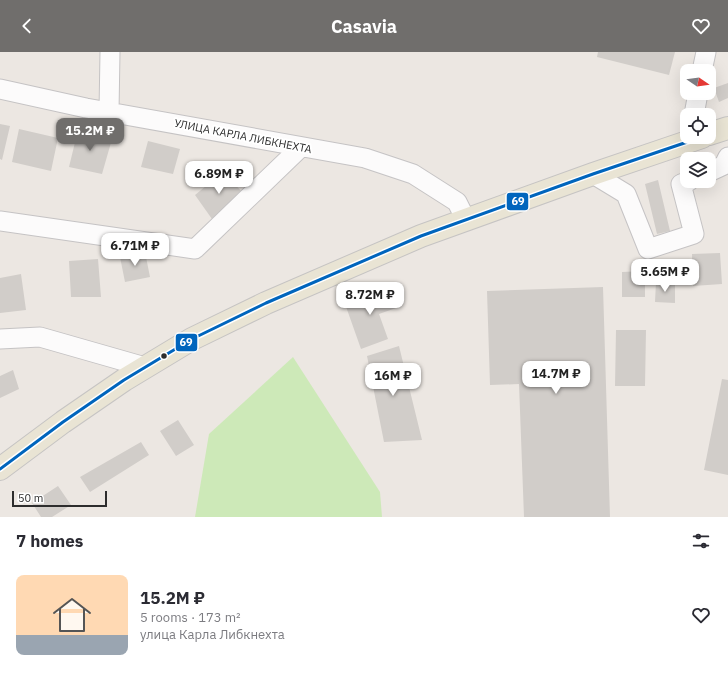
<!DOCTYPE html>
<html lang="en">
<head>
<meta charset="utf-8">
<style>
  :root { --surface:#fff; --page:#f2f2f3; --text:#2b2b33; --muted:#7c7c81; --accent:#706e6c }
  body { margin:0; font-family:"IBM Plex Sans",sans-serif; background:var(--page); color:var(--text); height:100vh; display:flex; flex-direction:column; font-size:15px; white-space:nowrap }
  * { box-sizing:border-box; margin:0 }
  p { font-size:13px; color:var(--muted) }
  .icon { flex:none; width:22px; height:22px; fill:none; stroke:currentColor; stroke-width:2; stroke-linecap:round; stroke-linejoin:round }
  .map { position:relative; height:465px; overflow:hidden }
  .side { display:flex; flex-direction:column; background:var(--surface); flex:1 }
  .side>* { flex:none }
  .needle { width:26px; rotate:103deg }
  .tools { position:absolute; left:680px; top:12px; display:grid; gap:8px }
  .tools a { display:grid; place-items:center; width:36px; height:36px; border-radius:8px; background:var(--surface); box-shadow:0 4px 16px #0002; font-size:20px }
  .scale { position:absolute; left:12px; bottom:10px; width:95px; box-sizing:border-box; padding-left:4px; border:2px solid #2d2d2d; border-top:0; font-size:11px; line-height:14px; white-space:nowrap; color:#2d2d2d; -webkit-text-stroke:3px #fff; paint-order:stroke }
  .price { position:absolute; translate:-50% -34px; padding:0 9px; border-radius:8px; background:#fff; color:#222; font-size:13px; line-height:26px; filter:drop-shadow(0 1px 2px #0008) }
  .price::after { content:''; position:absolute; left:50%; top:24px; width:12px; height:9px; margin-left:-6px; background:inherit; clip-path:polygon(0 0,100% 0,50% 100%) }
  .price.selected { background:var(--accent); color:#fff }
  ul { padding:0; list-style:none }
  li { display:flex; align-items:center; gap:12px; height:100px; padding:0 16px }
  li span { display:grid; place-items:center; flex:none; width:112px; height:80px; border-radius:8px; color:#555 }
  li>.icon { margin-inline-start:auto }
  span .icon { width:48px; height:48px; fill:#fffc; stroke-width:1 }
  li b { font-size:17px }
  h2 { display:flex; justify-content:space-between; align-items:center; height:48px; padding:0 16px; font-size:17px }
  header { display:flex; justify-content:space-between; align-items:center; height:52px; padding:0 16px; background:var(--accent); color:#fff; font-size:18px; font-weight:700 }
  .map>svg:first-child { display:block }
  .green { fill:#cde9b8 }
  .building { fill:#d1cdc9 }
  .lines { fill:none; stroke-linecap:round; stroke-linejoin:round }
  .minor-casing { stroke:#c5c3c4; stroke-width:21 }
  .major-casing { stroke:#c6c4c3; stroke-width:24 }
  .minor { stroke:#fcfbfb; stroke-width:19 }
  .major { stroke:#e9e4d4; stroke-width:22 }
  .bus-1-casing { stroke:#fff; stroke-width:6 }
  .bus-1 { stroke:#0065bd; stroke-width:3 }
  .bus-dot { fill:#2d2d2d; stroke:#fff; stroke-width:1.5 }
  .labels { text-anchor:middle; stroke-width:4; stroke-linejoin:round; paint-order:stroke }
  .street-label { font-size:11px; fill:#2d2d2d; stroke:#fff }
  .line-badge { stroke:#fff; stroke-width:1.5 }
  .badge-label { font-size:11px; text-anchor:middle; font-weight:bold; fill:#fff }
</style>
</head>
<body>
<header><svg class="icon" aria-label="back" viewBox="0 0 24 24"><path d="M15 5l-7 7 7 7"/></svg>Casavia<svg class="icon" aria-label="heart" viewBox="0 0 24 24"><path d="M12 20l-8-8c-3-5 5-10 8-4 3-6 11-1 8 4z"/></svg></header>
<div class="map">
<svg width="728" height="465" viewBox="0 0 728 465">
  <rect width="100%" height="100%" fill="#ece7e2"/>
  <path class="green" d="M293,305L380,440L382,465H195L209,382Z"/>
  <path class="building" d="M598,0H675L669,23L597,5Z
    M728,31V46L719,50L714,36Z
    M0,72L10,74L2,108L0,107Z
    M19,77L58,86L51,119L12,110Z
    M78,78L112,87L102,122L69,115Z
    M148,89L180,97L173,122L141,115Z
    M223,120L245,143L212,167L195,143Z
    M658,128L670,179L657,182L645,132Z
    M145,200L150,225L125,230L120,205Z
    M720,201L722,232L693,234L692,202Z
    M98,207L101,245H71L69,209Z
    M645,219V245H622V220Z
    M21,222L26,258L0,261V226Z
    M656,230L675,231V251L655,250Z
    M388,234L396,256L379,262L388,287L361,297L344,249Z
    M603,235L610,465H524L519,332L490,333L487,239Z
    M616,278H646L645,334H615Z
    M399,294L422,388L384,390L367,304Z
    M13,318L19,337L0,346V324Z
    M722,327L728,328V423L704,418Z
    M178,368L194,393L176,404L160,379Z
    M141,390L149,403L90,440L80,425Z
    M58,434L71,453L52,465H41L32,451Z"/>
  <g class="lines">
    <g class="minor-casing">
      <path id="minor" d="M702,19L706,0
        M0,37L86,56L365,106L413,122L457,150L466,168
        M109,60L110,0
        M694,63L698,41
        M709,120L724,113L728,105
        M593,122L626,142L648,197L694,182L681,132L689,129
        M0,169L195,197L301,95
        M0,287L40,285L145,315"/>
    </g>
    <g class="major-casing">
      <path id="major" d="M709,82L728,76
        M0,417L63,370L124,328L192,287L266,251L421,184L593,122L702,85"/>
    </g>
    <use href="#minor" class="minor"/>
    <use href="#major" class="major"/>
    <g class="bus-1-casing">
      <path id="bus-1" d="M0,417L63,370L124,328L192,287L266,251L421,184L593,122L702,85"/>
    </g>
    <use href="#bus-1" class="bus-1"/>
  </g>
  <circle class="bus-dot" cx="164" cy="304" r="3.5"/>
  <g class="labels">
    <g class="street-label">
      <text transform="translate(243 84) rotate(11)" y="4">УЛИЦА КАРЛА ЛИБКНЕХТА</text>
    </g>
  </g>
  <g class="line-badge">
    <rect x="506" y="140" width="23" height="19" rx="4" fill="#0065bd"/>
    <rect x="175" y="281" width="23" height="19" rx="4" fill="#0065bd"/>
  </g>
  <g class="badge-label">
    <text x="518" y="153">69</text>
    <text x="186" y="294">69</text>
  </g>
</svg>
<div class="tools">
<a><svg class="needle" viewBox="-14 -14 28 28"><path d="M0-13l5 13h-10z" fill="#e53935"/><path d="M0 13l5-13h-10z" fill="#7c7c81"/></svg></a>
<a><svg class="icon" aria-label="locate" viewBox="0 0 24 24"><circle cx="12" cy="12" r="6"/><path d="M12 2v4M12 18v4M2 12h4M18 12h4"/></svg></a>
<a><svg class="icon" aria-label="layers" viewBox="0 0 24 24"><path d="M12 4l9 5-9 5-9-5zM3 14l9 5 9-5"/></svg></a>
</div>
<div class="scale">50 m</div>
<b class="price selected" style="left:90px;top:100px">15.2M ₽</b>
<b class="price" style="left:219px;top:143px">6.89M ₽</b>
<b class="price" style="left:135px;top:215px">6.71M ₽</b>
<b class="price" style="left:665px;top:241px">5.65M ₽</b>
<b class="price" style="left:370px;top:264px">8.72M ₽</b>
<b class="price" style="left:556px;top:343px">14.7M ₽</b>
<b class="price" style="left:393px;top:345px">16M ₽</b>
</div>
<section class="side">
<h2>7 homes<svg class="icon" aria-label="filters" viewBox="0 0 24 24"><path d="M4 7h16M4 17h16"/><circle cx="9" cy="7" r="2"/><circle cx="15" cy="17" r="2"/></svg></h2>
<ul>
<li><span style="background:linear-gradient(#ffd9b3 75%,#9aa5b1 0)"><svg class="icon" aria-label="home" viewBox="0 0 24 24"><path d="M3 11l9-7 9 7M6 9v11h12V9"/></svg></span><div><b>15.2M ₽</b><p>5 rooms · 173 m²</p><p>улица Карла Либкнехта</p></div><svg class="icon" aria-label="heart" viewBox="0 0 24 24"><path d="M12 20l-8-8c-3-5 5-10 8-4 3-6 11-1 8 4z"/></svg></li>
</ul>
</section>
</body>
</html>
